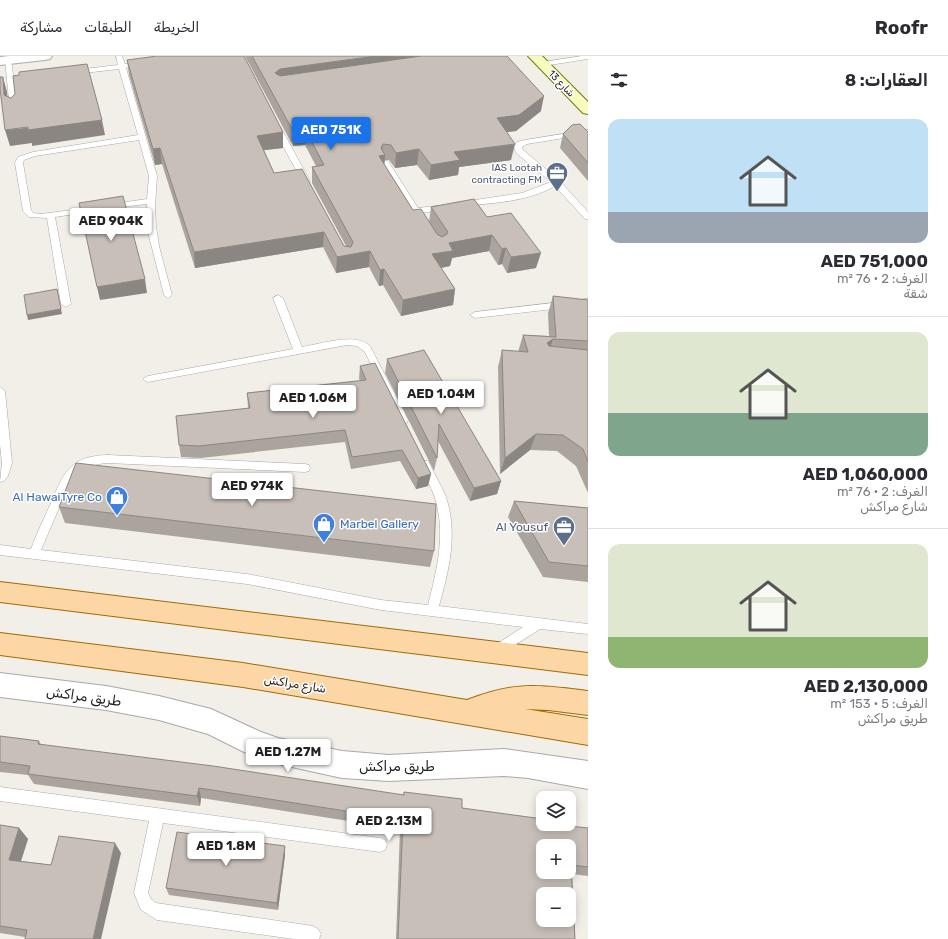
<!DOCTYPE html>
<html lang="ar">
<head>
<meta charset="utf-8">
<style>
  :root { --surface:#fff; --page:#f2f2f3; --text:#2b2b33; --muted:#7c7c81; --line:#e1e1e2; --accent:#1a73e8 }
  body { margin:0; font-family:Rubik,"Noto Sans Arabic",sans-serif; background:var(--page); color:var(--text); direction:rtl; height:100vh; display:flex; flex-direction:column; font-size:15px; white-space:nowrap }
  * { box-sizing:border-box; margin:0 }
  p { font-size:13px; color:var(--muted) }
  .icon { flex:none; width:22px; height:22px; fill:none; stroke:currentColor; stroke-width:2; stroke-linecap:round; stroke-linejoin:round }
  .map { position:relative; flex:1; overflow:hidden; direction:ltr }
  .panel { display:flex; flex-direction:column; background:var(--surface); width:360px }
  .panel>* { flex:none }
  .fabs { position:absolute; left:536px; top:735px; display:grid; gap:8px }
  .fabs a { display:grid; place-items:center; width:40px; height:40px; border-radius:8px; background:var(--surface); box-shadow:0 2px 10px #0003; font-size:20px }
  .price { position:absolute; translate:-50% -34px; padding:0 9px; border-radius:4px; background:#fff; color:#222; font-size:13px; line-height:26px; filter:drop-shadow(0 1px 2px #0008) }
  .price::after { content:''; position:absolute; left:50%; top:24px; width:12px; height:9px; margin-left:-6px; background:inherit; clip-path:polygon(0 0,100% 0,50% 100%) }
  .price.current { background:var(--accent); color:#fff }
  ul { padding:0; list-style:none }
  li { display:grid; align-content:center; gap:8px; height:212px; padding:0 20px }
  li+li { border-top:1px solid var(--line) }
  li span { display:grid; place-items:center; height:124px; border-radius:12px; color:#555 }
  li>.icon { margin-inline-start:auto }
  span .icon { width:72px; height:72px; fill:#fffc; stroke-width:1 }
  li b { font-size:17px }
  h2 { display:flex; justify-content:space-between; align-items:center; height:48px; padding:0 20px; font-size:17px }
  header { display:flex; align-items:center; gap:24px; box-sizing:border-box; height:56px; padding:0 20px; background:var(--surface); border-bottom:1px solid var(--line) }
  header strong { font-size:19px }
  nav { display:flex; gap:22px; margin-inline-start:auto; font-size:14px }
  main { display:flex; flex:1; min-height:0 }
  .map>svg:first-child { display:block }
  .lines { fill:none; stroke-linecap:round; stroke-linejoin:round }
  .lane-casing { stroke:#a9a9a9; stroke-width:1 }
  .street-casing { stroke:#a9a9a9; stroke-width:2 }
  .secondary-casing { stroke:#707d05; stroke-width:2 }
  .primary-casing { stroke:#a06b00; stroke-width:2 }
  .lane { fill:#fff; fill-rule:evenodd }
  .street { fill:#fff; fill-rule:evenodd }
  .secondary { fill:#f7fabf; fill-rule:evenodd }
  .primary { fill:#fcd6a4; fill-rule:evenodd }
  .wall { fill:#aba49e }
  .shaded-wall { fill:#8b8681 }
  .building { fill:#c7bfb8; stroke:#8b8681; fill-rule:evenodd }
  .labels { text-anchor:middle; stroke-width:3; stroke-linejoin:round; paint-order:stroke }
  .far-street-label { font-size:10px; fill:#222; stroke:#fff }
  .far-service-label { font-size:10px; fill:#4e5e75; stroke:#fff; text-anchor:end }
  .shop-label { font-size:12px; fill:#366cbe; stroke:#fff; text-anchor:end }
  .service-label { font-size:12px; fill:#4e5e75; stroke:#fff; text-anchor:end }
  .street-label { font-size:12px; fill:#222; stroke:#fff }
  .near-street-label { font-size:14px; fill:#222; stroke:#fff }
</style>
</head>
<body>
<header>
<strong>Roofr</strong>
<nav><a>الخريطة</a><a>الطبقات</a><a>مشاركة</a></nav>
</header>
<main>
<section class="panel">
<h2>العقارات: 8<svg class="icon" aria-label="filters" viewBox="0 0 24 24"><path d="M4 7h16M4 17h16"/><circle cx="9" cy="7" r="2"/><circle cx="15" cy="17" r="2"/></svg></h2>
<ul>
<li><span style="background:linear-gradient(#bfe0f5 75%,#9aa5b1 0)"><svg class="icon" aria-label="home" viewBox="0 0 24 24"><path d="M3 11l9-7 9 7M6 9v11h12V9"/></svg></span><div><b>AED 751,000</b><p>الغرف: 2 · 76 m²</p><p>شقة</p></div></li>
<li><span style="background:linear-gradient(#dfe7d0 65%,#7fa58c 0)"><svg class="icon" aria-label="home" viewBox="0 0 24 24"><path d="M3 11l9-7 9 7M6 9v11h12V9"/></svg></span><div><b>AED 1,060,000</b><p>الغرف: 2 · 76 m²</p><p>شارع مراكش</p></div></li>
<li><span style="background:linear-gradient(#dfe7d0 75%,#8fb573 0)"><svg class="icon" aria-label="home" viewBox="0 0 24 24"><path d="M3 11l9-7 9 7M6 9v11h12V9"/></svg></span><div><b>AED 2,130,000</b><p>الغرف: 5 · 153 m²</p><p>طريق مراكش</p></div></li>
</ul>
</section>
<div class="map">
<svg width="588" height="883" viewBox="0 0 588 883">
  <rect width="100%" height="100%" fill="#f2efe9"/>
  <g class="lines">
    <g class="lane-casing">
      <path id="lane" d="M116,0H122L125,8H129L132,10L126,12L157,120L155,150L156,170L159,190L172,239L168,242L164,239L149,180L147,148L112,152L108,150L112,148L147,143L149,120L139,84L35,100L24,104L23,107L31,154L34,157L41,158L95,151L99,153L95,155L55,161L71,248L66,251L61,248L47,162L29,161L23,155L15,107L18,101L33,96L138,79L119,13L75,18L72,16L75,14L118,9Z
        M582,0H588V3L543,10L540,8L543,6Z
        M8,2L11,4L18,54L14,56L10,54L5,4Z
        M273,68H276L280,70L310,125L309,127H303L302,125L272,70Z
        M588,74V78L527,88L522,91L523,94L559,124L588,156V163H585L555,130C527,146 493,147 462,150L458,148L462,146L522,137L551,126L516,97L514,91L517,86L525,84Z
        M382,105H388L418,152L445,149L449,151L448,153L421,157L424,162L423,164H417L381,107Z
        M278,239L283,242L302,291C321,288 355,276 370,290L408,364L407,367H399L365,296L357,290L347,289L148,326L145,325L143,323L148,320L293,293L273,242Z
        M588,243V249L475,262L470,259L475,256Z
        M0,331L5,335L12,407L8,420L4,425L0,426L2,407L0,389Z
        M108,399L305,408L309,409L310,412L309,415L305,416L108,407C92,408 82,412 71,424L41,494L247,518L381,544L428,549C437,514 446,478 435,442C431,430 424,419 419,408L420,405H428C434,417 441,429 446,441C458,478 449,514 439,550L588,568V578L540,573L496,601L492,599L490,595L492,591L523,571L381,554L247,528L0,499V489L31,493C37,477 44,462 51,447C64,416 70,400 108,399Z
        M0,731L380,782L385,784L387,789L385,794L380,796L163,767L148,837L151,843L156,847L313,870L318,873L321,878L319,883H294L157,864L141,854L134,837L149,765L0,745Z"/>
    </g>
    <g class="street-casing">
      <path id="street" d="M9,0H52L50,3L45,4L0,9V1Z
        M0,617L106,630L159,640L211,653L261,676L278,682L342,695L389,699L504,693L588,705V733L528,722L504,720L389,725L342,722L278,708L244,696L208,678L159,664L106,654L0,641Z"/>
    </g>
    <g class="secondary-casing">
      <path id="secondary" d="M528,0H542L588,46V58L583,57Z"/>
    </g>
    <g class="primary-casing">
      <path id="primary" d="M0,526L588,597V619L0,546Z
        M0,577L243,607L467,644C515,625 539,629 588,635V659L548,654L525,653L588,663V689L243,631L0,599Z"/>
    </g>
    <use href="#lane" class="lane"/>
    <use href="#street" class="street"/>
    <use href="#secondary" class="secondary"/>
    <use href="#primary" class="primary"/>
  </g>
  <path class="wall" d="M245,0H507L541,55L516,75L506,76L511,104L459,111L458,119L429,124L417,109L395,112L389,104H385L384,108L413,154L429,166L431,151L487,161L536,212L507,217L502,208L498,209L489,195L452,202L450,210L441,212L455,233L453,249L401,260L383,229L379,230L369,211L336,217L323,191L195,212L162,108L155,109L129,19L127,4L283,76V92L264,94L274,117L344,190H346L312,127V111L316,110L305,89L293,90Z
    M588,76V125L560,92L563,78Z
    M553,240L588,244V437L576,410L557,395L530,394L500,418L498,311L502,294L518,296L523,279L549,280L548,257Z
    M387,303L501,425L497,438L470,445L438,385L437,402L434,415L385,317Z
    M360,310L431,418L428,430L416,433L400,405L351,413L345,386L201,402L181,401L179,389L248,352L247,337L360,325L359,322Z
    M514,445L588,452V526L543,521L508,461Z
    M59,451L434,495L430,511L65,467Z
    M0,681L39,685L41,689L403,739L404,736L462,752L569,770L588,772V820L572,818L575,883H396L400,773L201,742L200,750L34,728L28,719L0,716Z
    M0,769L19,772L28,783L21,805L51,809L121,797L25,881L0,877Z
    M285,799L278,854L169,839L166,832Z"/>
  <path class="shaded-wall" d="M376,0H479L280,29L275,17L280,13Z
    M3,21L7,36L9,54L4,39Z
    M544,40L541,55L516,75L494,78L497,62Z
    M102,64L105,79L32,90V87L10,90L5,74Z
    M305,73V89L293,90V75Z
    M283,76V92L257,95V80Z
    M383,88L382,99H385L384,114L379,100L381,92Z
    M515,88L511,104L459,111L458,119L429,124L431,109L454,96Z
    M160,92L162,108L155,109L153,93Z
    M419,93L417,109L395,112L396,97Z
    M324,176L323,191L195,212L194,196Z
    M492,179L489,195L452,202L450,210L430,214L432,198L449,187Z
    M506,192L502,208L498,209L502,193Z
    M370,195L369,211L336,217L337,201Z
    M541,197L536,212L507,217L511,201Z
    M384,213L383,229L379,230L380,214Z
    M145,223L147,237L100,244L97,231Z
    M57,233L62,258L28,264L27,259Z
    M455,233L453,249L401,260L403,244Z
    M553,283L548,300L547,287Z
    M536,378L530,394L500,418L505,402Z
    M431,418L428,430L416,433L418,422Z
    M501,425L497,438L470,445L474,432Z
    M199,732L201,742L200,750L197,740Z
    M19,772L28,783L18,814L9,804Z
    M115,787L121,797L101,883H93Z
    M285,790V799L278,854L277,847Z"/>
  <path class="building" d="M157,0H244L283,76L257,80L274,117L302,113L344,190L351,191L353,186L312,111L324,109L305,73L293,75L252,0H376L280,13L275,17L280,20L421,0H507L544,40L519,59L497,62L515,88L454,96L460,104L431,109L419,93L396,97L391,89L383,88L381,92L385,99L379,100L413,154L421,153L437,178L442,181L447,178L448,176L431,151L474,143L487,161L511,157L541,197L511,201L506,192L502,193L492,179L449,187L453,195L432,198L455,233L403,244L384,213L380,214L370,195L337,201L324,176L194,196L160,92L153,93L127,4Z
    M87,8L102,64L28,74V71L5,74L0,33V21H3L4,39L11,42L15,38L13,20L19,19V16Z
    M580,68L588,76V107L563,78L572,69Z
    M123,140L145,223L97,231L79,147Z
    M57,233L61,253L27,259L24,239Z
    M553,240L588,244V285L553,283L547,287L549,290L588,294V406L583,393L563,379L536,378L505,402L502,294L528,296L523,279L556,281Z
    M424,294L501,425L474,432L439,368L437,402L387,303Z
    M375,307L431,418L418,422L402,394L352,401L345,374L199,390L179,389L176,360L250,352L247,337L366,324L360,310Z
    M76,407L436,448L434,495L59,451Z
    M514,445L588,452V510L549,506Z
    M0,680L39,685L38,688L213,710L404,739V736L462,743V752L543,763V768H569V770L588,772V811L571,809L575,883H398L403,764L199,732L197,740L28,718L30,710L0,706ZM543,790H569V816H543ZM543,838H569V864H543Z
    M0,769L19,772L9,804L51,809L59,780L115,787L93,883H25L27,874L0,870Z
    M177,776L285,790L277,847L166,832Z"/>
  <defs>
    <g id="office-pin" transform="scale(1.15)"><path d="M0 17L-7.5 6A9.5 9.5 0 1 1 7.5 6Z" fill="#5c6f8a" stroke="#fff"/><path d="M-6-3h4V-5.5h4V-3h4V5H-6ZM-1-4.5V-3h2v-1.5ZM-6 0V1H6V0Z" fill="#fff"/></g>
    <g id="shop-pin" transform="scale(1.15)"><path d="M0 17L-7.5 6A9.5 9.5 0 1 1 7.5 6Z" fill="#3f7fe0" stroke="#fff"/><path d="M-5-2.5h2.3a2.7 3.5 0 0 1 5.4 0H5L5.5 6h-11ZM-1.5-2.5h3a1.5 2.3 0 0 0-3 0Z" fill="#fff"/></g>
  </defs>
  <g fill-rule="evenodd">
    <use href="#office-pin" x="557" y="117"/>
    <use href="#shop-pin" x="117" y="441"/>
    <use href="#shop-pin" x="324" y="468"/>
    <use href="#office-pin" x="564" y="471"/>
  </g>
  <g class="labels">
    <g class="far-street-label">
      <text transform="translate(562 27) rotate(46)" y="4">شارع 13</text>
    </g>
    <g class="far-service-label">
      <text x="542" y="115">IAS Lootah<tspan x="542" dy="12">contracting FM</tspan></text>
    </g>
    <g class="shop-label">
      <text x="102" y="445">Al HawaiTyre Co</text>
      <text x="340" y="472" text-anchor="start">Marbel Gallery</text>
    </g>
    <g class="service-label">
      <text x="548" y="475">Al Yousuf</text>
    </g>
    <g class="street-label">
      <text transform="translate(295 628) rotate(9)" y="4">شارع مراكش</text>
    </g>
    <g class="near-street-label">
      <text transform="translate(84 640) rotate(8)" y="5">طريق مراكش</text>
      <text x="397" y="715">طريق مراكش</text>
    </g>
  </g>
</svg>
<div class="fabs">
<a><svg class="icon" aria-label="layers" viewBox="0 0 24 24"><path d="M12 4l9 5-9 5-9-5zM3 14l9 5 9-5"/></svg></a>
<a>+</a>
<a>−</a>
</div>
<b class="price current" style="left:331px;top:95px">AED 751K</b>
<b class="price" style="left:111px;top:186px">AED 904K</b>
<b class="price" style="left:441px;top:359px">AED 1.04M</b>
<b class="price" style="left:313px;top:363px">AED 1.06M</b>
<b class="price" style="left:252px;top:451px">AED 974K</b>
<b class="price" style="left:288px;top:717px">AED 1.27M</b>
<b class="price" style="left:389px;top:786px">AED 2.13M</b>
<b class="price" style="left:226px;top:811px">AED 1.8M</b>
</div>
</main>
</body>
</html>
